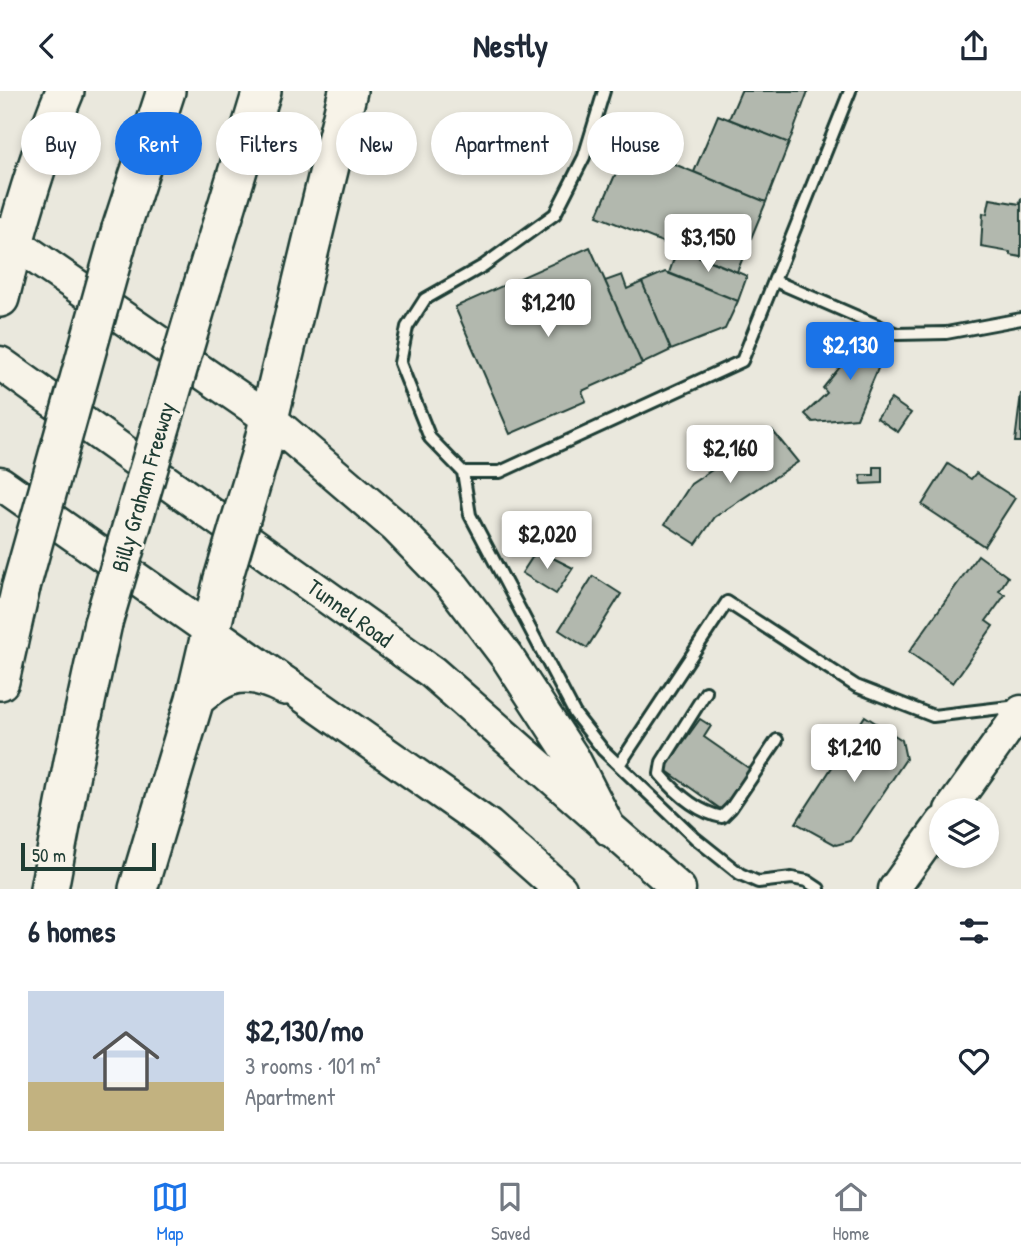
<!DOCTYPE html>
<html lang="en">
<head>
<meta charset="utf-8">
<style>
  :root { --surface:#fff; --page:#f2f2f3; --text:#1f2937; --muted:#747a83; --line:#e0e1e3; --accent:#1a73e8 }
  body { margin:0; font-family:"Patrick Hand",sans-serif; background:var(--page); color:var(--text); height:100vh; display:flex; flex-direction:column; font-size:26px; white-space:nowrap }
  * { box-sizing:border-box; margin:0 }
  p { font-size:23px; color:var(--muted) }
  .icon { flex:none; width:38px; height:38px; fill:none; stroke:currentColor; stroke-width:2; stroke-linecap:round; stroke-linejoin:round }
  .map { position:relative; height:798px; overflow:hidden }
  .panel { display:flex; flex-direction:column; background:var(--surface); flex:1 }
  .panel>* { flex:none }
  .top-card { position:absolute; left:21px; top:21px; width:980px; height:63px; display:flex; gap:14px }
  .controls { position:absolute; left:929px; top:707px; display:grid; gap:14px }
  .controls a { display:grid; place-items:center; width:70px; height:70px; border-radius:50%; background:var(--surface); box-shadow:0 4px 10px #0003; font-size:35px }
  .scale { position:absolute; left:21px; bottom:18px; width:135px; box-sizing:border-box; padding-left:7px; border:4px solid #1f3d34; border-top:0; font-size:19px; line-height:24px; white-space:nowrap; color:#1f3d34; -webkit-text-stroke:5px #f7f3e8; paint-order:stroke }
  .price { position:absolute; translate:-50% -60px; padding:0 16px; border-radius:7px; background:#fff; color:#222; font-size:23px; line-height:46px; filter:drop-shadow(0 2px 4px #0008) }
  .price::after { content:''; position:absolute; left:50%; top:42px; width:21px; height:16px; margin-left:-10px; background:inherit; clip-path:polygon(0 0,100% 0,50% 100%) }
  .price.selected { background:var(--accent); color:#fff }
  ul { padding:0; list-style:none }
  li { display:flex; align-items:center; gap:21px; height:175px; padding:0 28px }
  li span { display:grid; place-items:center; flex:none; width:196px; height:140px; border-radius:0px; color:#555 }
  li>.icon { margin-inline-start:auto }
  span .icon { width:84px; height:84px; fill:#fffc; stroke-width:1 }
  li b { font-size:30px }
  h2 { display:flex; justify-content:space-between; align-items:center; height:84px; padding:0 28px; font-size:30px }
  .tag { padding:0 24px; border-radius:32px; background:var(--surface); box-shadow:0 4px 10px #0003; font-size:24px; line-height:63px }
  .tag.selected { background:var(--accent); color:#fff }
  header { display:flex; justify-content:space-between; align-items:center; height:91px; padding:0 28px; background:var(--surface); font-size:32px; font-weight:700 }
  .dock { display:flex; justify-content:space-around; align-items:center; height:98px; border-top:2px solid var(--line); background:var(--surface); font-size:19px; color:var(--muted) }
  .dock a { display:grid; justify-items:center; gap:4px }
  .dock .selected { color:var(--accent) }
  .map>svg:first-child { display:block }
  .building { fill:#b2b8ae; stroke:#1f3d34; stroke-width:2 }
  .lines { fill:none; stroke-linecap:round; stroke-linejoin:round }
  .lane-casing { stroke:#1f3d34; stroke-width:16 }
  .secondary-casing { stroke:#1f3d34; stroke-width:35 }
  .primary-casing { stroke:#1f3d34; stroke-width:37 }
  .highway-casing { stroke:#1f3d34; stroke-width:42 }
  .lane { stroke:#f7f3e8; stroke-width:10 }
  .secondary { stroke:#f7f3e8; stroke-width:30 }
  .primary { stroke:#f7f3e8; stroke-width:32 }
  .highway { stroke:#f7f3e8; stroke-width:37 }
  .highway-bridge-casing { stroke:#1f3d34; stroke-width:42; stroke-linecap:butt }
  .highway-bridge { stroke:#f7f3e8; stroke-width:37 }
  .labels { text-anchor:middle; stroke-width:6; stroke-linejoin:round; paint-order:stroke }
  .street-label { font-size:23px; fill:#1f3d34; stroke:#f7f3e8 }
</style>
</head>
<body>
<header><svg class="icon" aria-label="back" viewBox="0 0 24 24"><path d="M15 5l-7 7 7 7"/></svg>Nestly<svg class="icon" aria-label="share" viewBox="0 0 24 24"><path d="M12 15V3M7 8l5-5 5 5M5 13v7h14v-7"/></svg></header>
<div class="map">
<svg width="1021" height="798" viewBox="0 0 1021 798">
  <rect width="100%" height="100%" fill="#eae8dd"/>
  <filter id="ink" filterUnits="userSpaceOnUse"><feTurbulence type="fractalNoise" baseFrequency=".0143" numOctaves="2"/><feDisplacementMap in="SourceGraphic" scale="14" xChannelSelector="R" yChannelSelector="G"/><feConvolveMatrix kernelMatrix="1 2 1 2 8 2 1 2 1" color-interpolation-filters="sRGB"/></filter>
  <g filter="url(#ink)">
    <path class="building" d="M741,0H808L789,52L729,28Z
      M718,24L789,52L766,111L694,81Z
      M609,46L766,111L737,181L597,125L619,75L602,61Z
      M1021,107V166L1010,164V161L981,156L983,122L987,123L990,108L1020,113Z
      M590,156L642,273L582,300L586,310L510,343L455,216Z
      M678,156L747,185L738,210L669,182Z
      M665,181L738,210L725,238L671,259L642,191Z
      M622,184L627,198L642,191L671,259L642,273L605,190Z
      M854,240L888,254L857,327L813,331L805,323L827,302L823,297L844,271H848Z
      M1021,302V351H1015Z
      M891,308L911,322L898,341L877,327Z
      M772,339L798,371L715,426L696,453L665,433L691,393Z
      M948,373L971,388L976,382L1015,407L984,455L922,414Z
      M874,376H882V392L862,393L860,384H874Z
      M537,459L573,477L556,503L522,482Z
      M978,464L1008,486L999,500L1005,504L986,530L993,535L953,592L909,561Z
      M593,485L621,503L587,557L559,539Z
      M865,625L902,649L906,668L851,750L836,754L796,732Z
      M700,628L711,635L704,646L750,678L722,719L664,678Z"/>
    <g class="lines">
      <g class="lane-casing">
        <path id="lane" d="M775,190L897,243L946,242L1021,228
          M463,381L430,347L400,272L407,236L425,208L483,175L555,123L584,66L604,0
          M706,601L662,671L660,683C676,702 697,721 722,726L731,717L777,649
          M619,674L727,511L856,595L933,625L1018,615
          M819,798L807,790L792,787L758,791L740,783L695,747L603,659L575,623L470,424L463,381H500L742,270L850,0"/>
      </g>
      <g class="secondary-casing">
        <path id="secondary" d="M950,719L1021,620
          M894,798L942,731"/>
      </g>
      <g class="primary-casing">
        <path id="primary" d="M0,142L270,328L395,435L453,495L507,566L573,667L610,739
          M0,272L432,581L679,798
          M0,392L489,735L560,798"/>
      </g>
      <g class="highway-casing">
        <path id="highway" d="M121,138L166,0
          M202,197L262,0
          M0,207C17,137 37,66 65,0
          M261,361L348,0
          M0,590L21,496
          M195,608C226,580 247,575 285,595
          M49,798L73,671L103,532
          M138,798L195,608L223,488"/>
      </g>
      <use href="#lane" class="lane"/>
      <use href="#secondary" class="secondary"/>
      <use href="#primary" class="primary"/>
      <use href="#highway" class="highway"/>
      <g class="highway-bridge-casing">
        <path id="highway-bridge" d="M223,488L261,361
          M21,496L121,138
          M103,532L202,197"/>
      </g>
      <use href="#highway-bridge" class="highway-bridge"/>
    </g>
  </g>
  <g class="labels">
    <g class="street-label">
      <text transform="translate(143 396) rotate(-74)" y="8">Billy Graham Freeway</text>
      <text transform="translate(350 522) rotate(36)" y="8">Tunnel Road</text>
    </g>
  </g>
</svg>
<div class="controls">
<a><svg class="icon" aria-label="layers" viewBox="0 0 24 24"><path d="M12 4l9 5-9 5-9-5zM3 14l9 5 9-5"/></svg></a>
</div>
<div class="scale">50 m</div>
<b class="price" style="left:708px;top:183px">$3,150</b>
<b class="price" style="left:548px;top:248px">$1,210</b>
<b class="price selected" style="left:850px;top:291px">$2,130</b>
<b class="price" style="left:730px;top:394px">$2,160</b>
<b class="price" style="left:547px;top:480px">$2,020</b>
<b class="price" style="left:854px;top:693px">$1,210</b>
<div class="top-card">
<a class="tag">Buy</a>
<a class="tag selected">Rent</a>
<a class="tag">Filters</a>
<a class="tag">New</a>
<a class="tag">Apartment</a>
<a class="tag">House</a>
</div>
</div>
<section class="panel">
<h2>6 homes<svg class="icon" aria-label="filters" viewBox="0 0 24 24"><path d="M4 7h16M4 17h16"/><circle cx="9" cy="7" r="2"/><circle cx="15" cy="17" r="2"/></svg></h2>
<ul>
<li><span style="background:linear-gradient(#c9d6e8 65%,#c2b280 0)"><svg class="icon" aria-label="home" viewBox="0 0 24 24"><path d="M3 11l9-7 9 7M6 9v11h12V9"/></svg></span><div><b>$2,130/mo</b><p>3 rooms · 101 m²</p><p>Apartment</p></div><svg class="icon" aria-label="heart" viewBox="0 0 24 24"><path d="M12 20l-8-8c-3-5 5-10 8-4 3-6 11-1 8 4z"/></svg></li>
</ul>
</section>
<nav class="dock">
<a class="selected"><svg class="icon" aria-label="map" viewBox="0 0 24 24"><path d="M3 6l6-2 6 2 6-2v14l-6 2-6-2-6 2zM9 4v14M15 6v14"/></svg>Map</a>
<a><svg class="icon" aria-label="saved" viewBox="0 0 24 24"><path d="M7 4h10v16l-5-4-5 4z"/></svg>Saved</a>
<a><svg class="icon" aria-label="home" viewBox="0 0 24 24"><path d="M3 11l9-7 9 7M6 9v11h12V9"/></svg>Home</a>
</nav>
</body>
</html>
